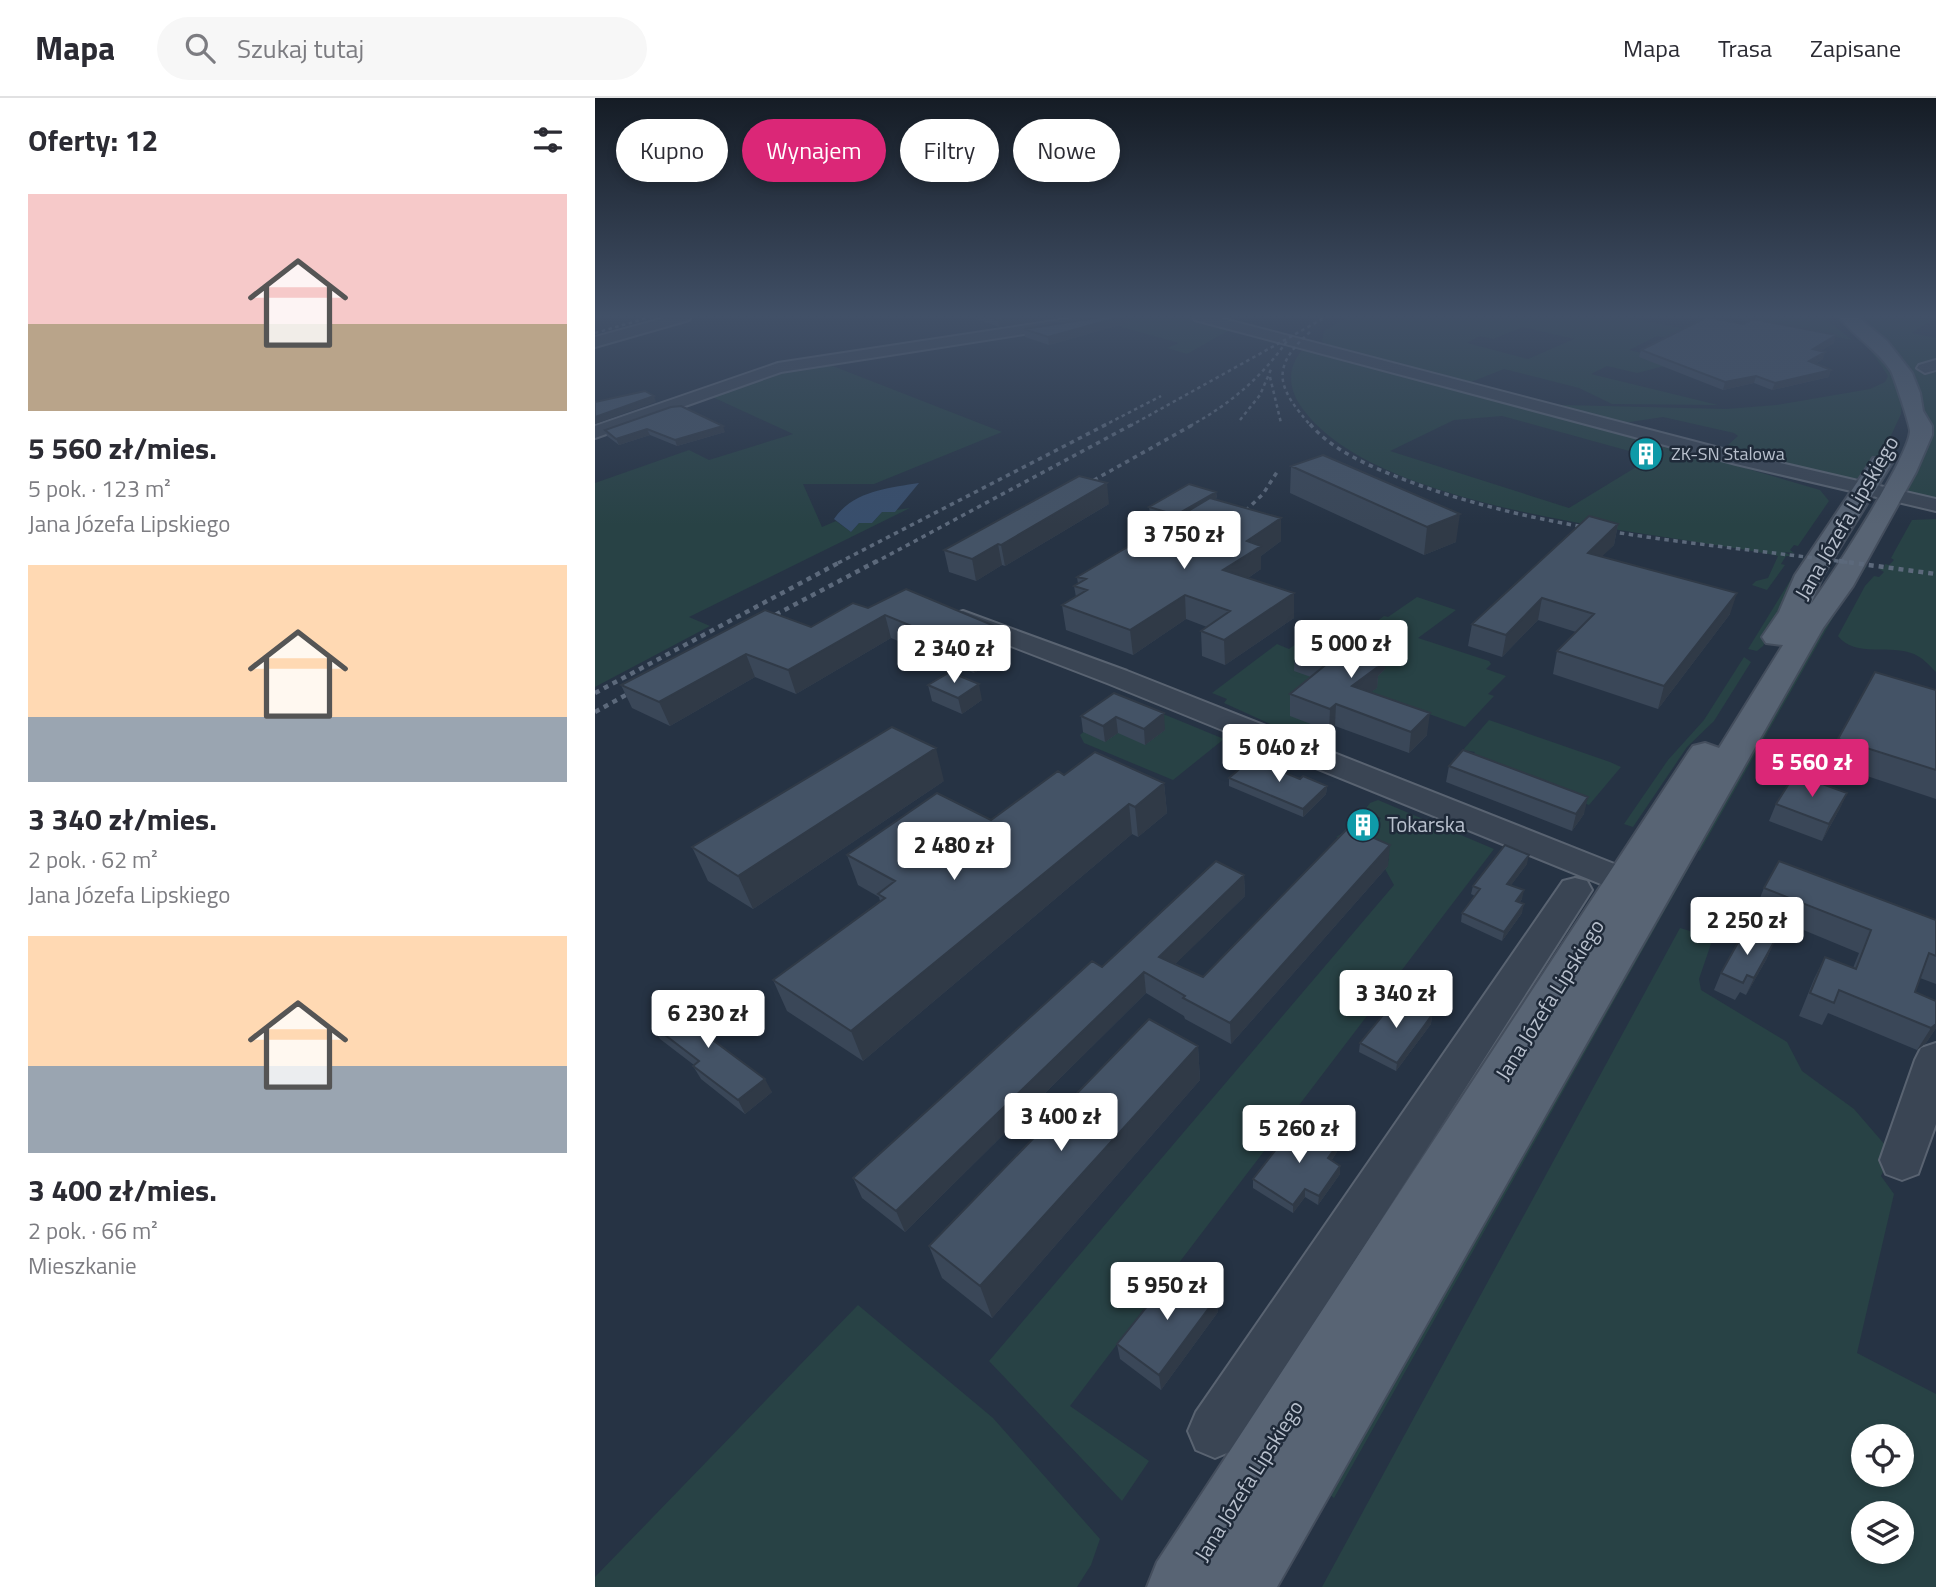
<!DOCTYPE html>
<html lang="pl">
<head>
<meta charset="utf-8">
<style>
  :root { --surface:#fff; --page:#f7f7f7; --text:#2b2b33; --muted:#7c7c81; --line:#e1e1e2; --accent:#db2777 }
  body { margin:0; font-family:"Titillium Web",sans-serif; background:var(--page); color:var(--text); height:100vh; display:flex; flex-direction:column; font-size:26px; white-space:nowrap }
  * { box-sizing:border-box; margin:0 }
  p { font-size:23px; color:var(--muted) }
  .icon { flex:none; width:38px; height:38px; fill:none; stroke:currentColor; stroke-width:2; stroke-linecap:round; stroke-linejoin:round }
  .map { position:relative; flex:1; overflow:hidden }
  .details { display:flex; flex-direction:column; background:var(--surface); width:595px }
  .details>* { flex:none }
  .top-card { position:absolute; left:21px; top:21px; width:665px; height:63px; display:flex; gap:14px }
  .controls { position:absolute; left:1256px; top:1326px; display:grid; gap:14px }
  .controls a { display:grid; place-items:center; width:63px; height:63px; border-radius:50%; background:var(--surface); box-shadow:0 4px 10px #0003; font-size:35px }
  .price { position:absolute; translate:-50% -60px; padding:0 16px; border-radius:7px; background:#fff; color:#222; font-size:23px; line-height:46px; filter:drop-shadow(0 2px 4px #0008) }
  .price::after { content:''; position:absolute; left:50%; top:42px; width:21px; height:16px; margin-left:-10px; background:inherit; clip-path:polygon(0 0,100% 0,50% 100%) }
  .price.selected { background:var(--accent); color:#fff }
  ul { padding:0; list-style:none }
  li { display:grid; align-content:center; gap:14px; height:371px; padding:0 28px }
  li span { display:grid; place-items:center; height:217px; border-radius:0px; color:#555 }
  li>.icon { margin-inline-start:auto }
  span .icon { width:126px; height:126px; fill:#fffc; stroke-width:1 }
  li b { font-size:30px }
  h2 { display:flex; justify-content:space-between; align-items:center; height:84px; padding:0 28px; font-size:30px }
  .chip { padding:0 24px; border-radius:32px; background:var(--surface); box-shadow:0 4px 10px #0003; font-size:24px; line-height:63px }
  .chip.selected { background:var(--accent); color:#fff }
  header { display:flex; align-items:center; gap:42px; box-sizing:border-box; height:98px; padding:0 35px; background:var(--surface); border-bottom:2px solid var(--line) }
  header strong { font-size:33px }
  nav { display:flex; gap:38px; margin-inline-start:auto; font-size:24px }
  .search { width:490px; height:63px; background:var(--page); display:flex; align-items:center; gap:18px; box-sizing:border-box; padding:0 24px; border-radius:38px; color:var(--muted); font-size:26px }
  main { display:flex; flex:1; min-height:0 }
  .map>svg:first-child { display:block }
  .green { fill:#284245; fill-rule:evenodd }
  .water { fill:#384e6c }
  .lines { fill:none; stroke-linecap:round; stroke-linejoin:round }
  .minor-casing { stroke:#596371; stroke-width:4 }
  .major-casing { stroke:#444e5d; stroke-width:4 }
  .minor { fill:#3a4554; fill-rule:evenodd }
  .major { fill:#586474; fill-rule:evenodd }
  .rail-far2 { stroke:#5c697b; stroke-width:2.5; stroke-dasharray:3.5 3.5; stroke-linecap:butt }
  .rail-far1 { stroke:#5c697b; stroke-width:3.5; stroke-dasharray:4.5 4.5; stroke-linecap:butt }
  .rail { stroke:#5c697b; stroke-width:4.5; stroke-dasharray:5 5; stroke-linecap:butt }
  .wall { fill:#3a4758 }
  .shaded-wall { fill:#303a47 }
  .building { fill:#445366; stroke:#303a47; stroke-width:2 }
  .labels { text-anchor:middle; stroke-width:5; stroke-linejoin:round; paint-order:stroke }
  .far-poi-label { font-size:18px; fill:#b8c0cd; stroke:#1f2a39; text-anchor:start }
  .street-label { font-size:21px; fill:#b8c0cd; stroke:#1f2a39 }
  .poi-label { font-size:21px; fill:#b8c0cd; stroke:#1f2a39; text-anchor:start }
</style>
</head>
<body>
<header>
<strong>Mapa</strong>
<div class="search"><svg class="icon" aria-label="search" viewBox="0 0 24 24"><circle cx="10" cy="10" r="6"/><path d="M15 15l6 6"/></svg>Szukaj tutaj</div>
<nav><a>Mapa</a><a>Trasa</a><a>Zapisane</a></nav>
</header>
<main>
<section class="details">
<h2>Oferty: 12<svg class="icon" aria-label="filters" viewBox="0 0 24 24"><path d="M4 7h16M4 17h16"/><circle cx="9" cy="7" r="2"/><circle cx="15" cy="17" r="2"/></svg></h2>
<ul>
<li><span style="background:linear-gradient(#f6c9c9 60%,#b9a48a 0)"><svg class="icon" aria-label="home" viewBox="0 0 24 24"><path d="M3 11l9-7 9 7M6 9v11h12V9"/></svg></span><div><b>5 560 zł/mies.</b><p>5 pok. · 123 m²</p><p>Jana Józefa Lipskiego</p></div></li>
<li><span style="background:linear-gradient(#ffd9b3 70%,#9aa5b1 0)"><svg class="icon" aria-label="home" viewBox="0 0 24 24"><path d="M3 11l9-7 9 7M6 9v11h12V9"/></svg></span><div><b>3 340 zł/mies.</b><p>2 pok. · 62 m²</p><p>Jana Józefa Lipskiego</p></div></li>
<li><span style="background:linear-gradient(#ffd9b3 60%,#9aa5b1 0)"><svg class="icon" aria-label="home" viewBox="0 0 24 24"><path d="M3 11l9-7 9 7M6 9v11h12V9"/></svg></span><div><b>3 400 zł/mies.</b><p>2 pok. · 66 m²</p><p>Mieszkanie</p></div></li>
</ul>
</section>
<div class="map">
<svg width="1341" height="1489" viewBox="0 0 1341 1489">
  <rect width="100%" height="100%" fill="#263344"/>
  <path class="green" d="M528,219H597L636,231L592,256L572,250L584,245L505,223Z
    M753,219H1030L1106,234L1084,243L1062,238L1034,252L1085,264L1042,275L1012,268L996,276L1123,307L1017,306L984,290L909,271L871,286L734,250L727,243L729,233ZM928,229L979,241L933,261L872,245L885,238L898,241Z
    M1135,219H1228L1257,242Z
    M1239,219L1249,221L1290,260L1300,278L1307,302L1306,316L1293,344L1268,379L1251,382L1153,361L1133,347L1143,338L1139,335L1068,319L1022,326L962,310L968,307L1131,311L1182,307L1275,291L1290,284L1293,278C1279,255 1262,234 1239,219Z
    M1260,219H1317L1336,222L1317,235L1341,240V265L1323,269L1327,274L1341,270V404L1317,396L1310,389L1332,332L1322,288L1318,277L1293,245Z
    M709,250L1078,349L1225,392L1234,403L1203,448L1199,447L1195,452L1199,455L1189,454L1197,458H1191L1186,466L1190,467L1172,492L1157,487L1161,483L1173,480L1183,458C1062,433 776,414 705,307C692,287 693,267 709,250ZM907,318L1056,359V360L974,410L795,353L859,322Z
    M225,263L407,334L279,386H208L227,429L241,423L256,434L264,425H277L287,414L315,410L94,519L115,528L0,589V385L94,352L114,362L198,336L111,296Z
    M1341,421V574C1334,567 1328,560 1319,556C1296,546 1260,560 1243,538L1270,488L1279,478L1284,479L1289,474L1284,471L1289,470L1290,466L1294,467L1299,462L1296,460L1317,422Z
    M1209,460L1218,461L1168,548L1162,553L1153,551Z
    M1269,468H1272L1240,516L1105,753L1094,749L1213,545Z
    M822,499L861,512L823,540L894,563L896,566L891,571L911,578L893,596L899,598L870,629L776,595L734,633L715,644L629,605L632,601L617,595L682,546L694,551L715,536L748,548L789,518L793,519Z
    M1149,559L1156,564L1119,623L1092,649L1038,729L1029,726L1073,662L1109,622Z
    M527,599L629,641L578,682L489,645L485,637Z
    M894,622L1015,664L1026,669L994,707L873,662L880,654L868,652Z
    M783,702L899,751L475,1308L554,1363L527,1403L394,1263L799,787L790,771L794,761L741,739L749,734L767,741L786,720L769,713L775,705Z
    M1085,764L1095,768L739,1400L723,1388Z
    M1085,830L1118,840L1104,881L1106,892L1192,944L1207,973L1259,1011L1297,1055L1286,1078L1299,1096L1262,1255L1341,1296V1489H727ZM1269,1339H1307V1377H1269ZM1269,1416H1307V1454H1269Z
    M263,1207L398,1320L505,1441L496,1467L482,1489H0V1479Z"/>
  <path class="water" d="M324,385L300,414H287L277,425H264L256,434L239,421C258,393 293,390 324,385Z"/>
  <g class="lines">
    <g class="minor-casing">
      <path id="minor" d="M73,219H96L94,222L0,249V239Z
        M485,219H519L512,223L186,274L0,340V328L183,265Z
        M598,219H621L1151,357L1341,401V413L1141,366L600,222Z
        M1341,262V272L1330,275L1322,270L1324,267Z
        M368,513L532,573L1032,771L1055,769L1067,773L1072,781L1067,789C1050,794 1035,796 1018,791L512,585L359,526L355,521L359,516Z
        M980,780L992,783L997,792L639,1352L620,1360L601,1352L593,1333L601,1314L968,783Z
        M1341,945V1026L1323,1076L1307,1082L1291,1076L1285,1062L1320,962L1326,950Z"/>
    </g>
    <g class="major-casing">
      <path id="major" d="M1245,219H1263L1292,243L1317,275L1325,295L1328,313L1337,328V337L1321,374L1258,488L1228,530L682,1489H552L562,1464L1093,655L1098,648L1110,645L1124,650L1188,547L1171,545L1167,539L1184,514L1200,477L1275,365L1278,360H1294L1297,365L1228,477L1216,506C1236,479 1312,362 1315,334C1316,330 1299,279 1296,273C1282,251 1259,239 1245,219Z"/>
    </g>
    <use href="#minor" class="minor"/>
    <use href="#major" class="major"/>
    <path class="rail-far2" d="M715,234C673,271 684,291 716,328
      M0,235L56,219
      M675,279L686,325
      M645,322L665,297L677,269
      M508,328L566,298
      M535,328L731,219
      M595,328C635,306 666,280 692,243"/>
    <path class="rail-far1" d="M715,326C736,351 770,366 800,378C943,435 1105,444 1257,465
      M483,391L599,326
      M644,419L668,396L682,374
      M243,465L512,326
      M279,465L538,326"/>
    <path class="rail" d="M1244,463L1341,476
      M163,526L282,463
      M0,595L247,463
      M0,614L49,587"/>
  </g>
  <path class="wall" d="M377,219H468L404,229Z
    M535,224L454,247L430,239L429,231Z
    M1239,245L1225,253L1228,261L1220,266L1234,279L1177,292L1159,285L1128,292L1044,259L1046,252Z
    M76,309L130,334L82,348L55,337L24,347L12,338L10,332Z
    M728,357L861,444L829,457L695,395L696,368Z
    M621,394L622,400L620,401L686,443L666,458V471L653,480L699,520L630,567L607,558L606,533L612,529L591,521L538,557L471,532L467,507L481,499L479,488L483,486L482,479L577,423L555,416L554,409Z
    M514,406L410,468L407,467L381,483L354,474L349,452Z
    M1023,426L1019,447L1007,458L1135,516L1063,611L958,576L962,553L981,534L943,522L907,559L873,548L877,526Z
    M258,505L413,555L379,575L296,540L201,596L160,579L75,628L37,610L26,587L216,529Z
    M700,552L790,571L783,578L782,590L776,594L832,637L814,655L740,628L734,633L695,618V596L716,579L699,573Z
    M333,587L387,602L367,616L337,603Z
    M1341,592V701L1233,665L1243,641Z
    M519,595L570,632L550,647L523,635L510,644L488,634L486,618Z
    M854,668L989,716L977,733L851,684Z
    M469,677L569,685L572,715L543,739L537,736L268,963L192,913L178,882L285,803L284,799L263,787L252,757L396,722Z
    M634,680L705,681L732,688L731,696L708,719L634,688Z
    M349,683L158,811L113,783L97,749Z
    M1252,695L1244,712L1227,743L1174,723L1181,706Z
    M932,766L916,787L927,801L925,804L927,815L907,843L866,824L867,815L880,798L876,796L878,788Z
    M793,768L636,946L590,921L589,918L551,895L310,1134L267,1100L258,1080L507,869L649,777L650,798L580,866L608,879Z
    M1169,790L1341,822V886L1325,880L1320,894L1341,903V930L1331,945L1322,952L1233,915L1227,927L1204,918L1219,881L1230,859L1258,870L1264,855L1160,812Z
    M1179,844L1171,862L1151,897L1145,894L1140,902L1119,892L1126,875Z
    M837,917L836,926L801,973L764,954L765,945Z
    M57,927L125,934L116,940L177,994L150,1016L106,981L98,968L99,967L65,941Z
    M603,948L605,982L397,1220L347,1180L334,1148Z
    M742,1054L736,1063L745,1068V1076L723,1107L710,1099L698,1115L658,1090V1081Z
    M622,1199L623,1214L566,1292L525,1261L522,1246Z"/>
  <path class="shaded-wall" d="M426,219H468L404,229L403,222Z
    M525,219H535V224L454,247L453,239Z
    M1241,237L1239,245L1216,259L1218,251Z
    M1230,254L1228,261L1212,271L1214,263Z
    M1236,272L1234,279L1177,292L1180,285Z
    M1161,278L1159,285L1128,292L1130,284Z
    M59,298L61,304L0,326V319Z
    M128,328L130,334L82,348L80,342Z
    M52,331L55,337L24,347L21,341Z
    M512,385L514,406L410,468L406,447Z
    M621,394L622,400L581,424V417Z
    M865,416L861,444L829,457L832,429Z
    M686,420V443L666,458V471L629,496L628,472L652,443Z
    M1023,426L1019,447L989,476L993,455Z
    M403,446L407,467L381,483L377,461Z
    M699,495V520L630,567L629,542Z
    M1142,495L1135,516L1063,611L1069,588Z
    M590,497L591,521L538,557L535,532Z
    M947,500L943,522L907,559L911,537Z
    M290,517L296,540L201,596L193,572Z
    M409,532L413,555L379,575L375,552Z
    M792,550L790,571L783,578L782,590L755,609L757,588L775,565Z
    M151,556L160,579L75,628L64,604Z
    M384,586L387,602L367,616L363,600Z
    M741,606L740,628L734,633L735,611Z
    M569,615L570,632L550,647L549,631Z
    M835,615L832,637L814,655L816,634Z
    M521,619L523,635L510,644L508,628Z
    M341,650L349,683L158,811L143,778Z
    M569,685L572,715L543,739L540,709Z
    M732,688L731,696L708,719V711Z
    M1252,695L1244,712L1227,743L1234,726Z
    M993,699L989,716L977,733L981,716Z
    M534,706L537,736L268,963L256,933Z
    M795,747L793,768L636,946L635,925Z
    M934,757L932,766L911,794L912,786Z
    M649,777L650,798L566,880L564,859Z
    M929,792L927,801L919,811L921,803Z
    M929,806L927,815L907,843L909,834Z
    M1179,844L1171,862L1151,897L1159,880Z
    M549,874L551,895L310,1134L301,1113Z
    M837,917L836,926L801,973L802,965Z
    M118,920L125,934L111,945L103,931Z
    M1341,926V930L1331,945L1322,952L1336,930Z
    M603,948L605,982L397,1220L385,1188Z
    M170,981L177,994L150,1016L143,1002Z
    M743,1046L742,1054L732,1069L733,1060Z
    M745,1068V1076L723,1107L724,1098Z
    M710,1091V1099L698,1115V1107Z
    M622,1199L623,1214L566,1292L564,1277Z"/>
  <path class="building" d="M393,219H426L403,222Z
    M507,219H525L453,239L429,231Z
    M1112,219L1148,226L1158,221L1241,237L1218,251L1230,254L1214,263L1236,272L1180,285L1161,278L1130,284L1046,252Z
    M50,293L59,298L0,319V304Z
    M86,308L128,328L80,342L52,331L21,341L10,332L76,309Z
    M728,357L865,416L832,429L696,368Z
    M484,378L512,385L406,447L403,446L377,461L349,452Z
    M594,386L621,394L581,417L554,409Z
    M615,400L686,420L652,443L666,448L628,472L699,495L629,542L606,533L635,513L590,497L535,532L467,507L492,492L479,488L491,481L482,479Z
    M994,418L1023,426L993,455L1142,495L1069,588L962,553L999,516L947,500L911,537L877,526Z
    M311,491L409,532L375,552L290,517L193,572L151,556L64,604L26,587L170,512L216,529L258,505L273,510Z
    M729,529L792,550L775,565L784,568L757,588L835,615L816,634L741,606L735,611L695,596L734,564L700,552Z
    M355,574L384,586L363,600L333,587Z
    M1280,574L1341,592V672L1243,641Z
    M519,595L569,615L549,631L521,619L508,628L486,618Z
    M297,629L341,650L143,778L97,749Z
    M868,652L993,699L981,716L854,668Z
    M500,654L569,685L540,709L534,706L256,933L178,882L290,800L283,796L300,783L252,757L342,695L396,722L463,673L469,677Z
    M656,661L705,681L708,678L732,688L708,711L634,680Z
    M1200,676L1252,695L1234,726L1181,706Z
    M754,729L795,747L635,925L588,900L590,898L549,874L301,1113L258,1080L497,863L507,869L621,763L649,777L564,859L608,879Z
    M910,747L934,757L912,786L929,792L921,803L929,806L909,834L867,815L885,791L878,788Z
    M1184,763L1341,822V858L1334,855L1320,894L1341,903V926L1336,930L1244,892L1239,905L1215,895L1230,859L1261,871L1276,832L1169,790Z
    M1150,832L1179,844L1159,880L1152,877L1148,885L1126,875Z
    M802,900L837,917L802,965L765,945Z
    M93,902L118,920L103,931L170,981L143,1002L98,968L104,963L57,927Z
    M554,921L603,948L385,1188L334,1148Z
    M703,1023L743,1046L733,1060L745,1068L724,1098L710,1091L698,1107L658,1081Z
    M582,1171L622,1199L564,1277L522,1246Z"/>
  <linearGradient id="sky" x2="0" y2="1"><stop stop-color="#151c25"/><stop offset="0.51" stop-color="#415067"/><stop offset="1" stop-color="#415067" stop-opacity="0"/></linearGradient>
  <rect width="1341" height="427" fill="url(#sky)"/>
  <defs>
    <g id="building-disc" transform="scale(1.75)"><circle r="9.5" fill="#0f9aa8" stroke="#1f2a39"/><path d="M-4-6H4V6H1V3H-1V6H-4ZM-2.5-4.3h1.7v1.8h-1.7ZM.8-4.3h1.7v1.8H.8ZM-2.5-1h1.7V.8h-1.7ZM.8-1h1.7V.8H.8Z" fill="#fff"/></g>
  </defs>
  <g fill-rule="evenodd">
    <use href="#building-disc" x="1051" y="356"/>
    <use href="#building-disc" x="768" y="727"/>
  </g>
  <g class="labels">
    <g class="far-poi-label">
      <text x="1076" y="362">ZK-SN Stalowa</text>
    </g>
    <g class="street-label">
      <text transform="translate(1252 420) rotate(-60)" y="7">Jana Józefa Lipskiego</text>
      <text transform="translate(955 902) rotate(-58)" y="7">Jana Józefa Lipskiego</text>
      <text transform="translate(654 1383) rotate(-58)" y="7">Jana Józefa Lipskiego</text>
    </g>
    <g class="poi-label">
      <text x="792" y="734">Tokarska</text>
    </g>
  </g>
</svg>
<div class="controls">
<a><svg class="icon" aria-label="locate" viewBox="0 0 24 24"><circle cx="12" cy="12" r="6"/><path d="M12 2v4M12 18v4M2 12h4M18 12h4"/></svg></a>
<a><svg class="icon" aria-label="layers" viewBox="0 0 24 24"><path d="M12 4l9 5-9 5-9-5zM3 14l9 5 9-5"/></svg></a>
</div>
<b class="price" style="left:589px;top:473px">3 750 zł</b>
<b class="price" style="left:756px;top:582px">5 000 zł</b>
<b class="price" style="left:359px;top:587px">2 340 zł</b>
<b class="price" style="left:684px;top:686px">5 040 zł</b>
<b class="price selected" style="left:1217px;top:701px">5 560 zł</b>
<b class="price" style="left:359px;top:784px">2 480 zł</b>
<b class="price" style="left:1152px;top:859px">2 250 zł</b>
<b class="price" style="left:801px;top:932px">3 340 zł</b>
<b class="price" style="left:113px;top:952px">6 230 zł</b>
<b class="price" style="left:466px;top:1055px">3 400 zł</b>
<b class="price" style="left:704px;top:1067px">5 260 zł</b>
<b class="price" style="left:572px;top:1224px">5 950 zł</b>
<div class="top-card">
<a class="chip">Kupno</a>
<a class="chip selected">Wynajem</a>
<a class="chip">Filtry</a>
<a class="chip">Nowe</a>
</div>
</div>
</main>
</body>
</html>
